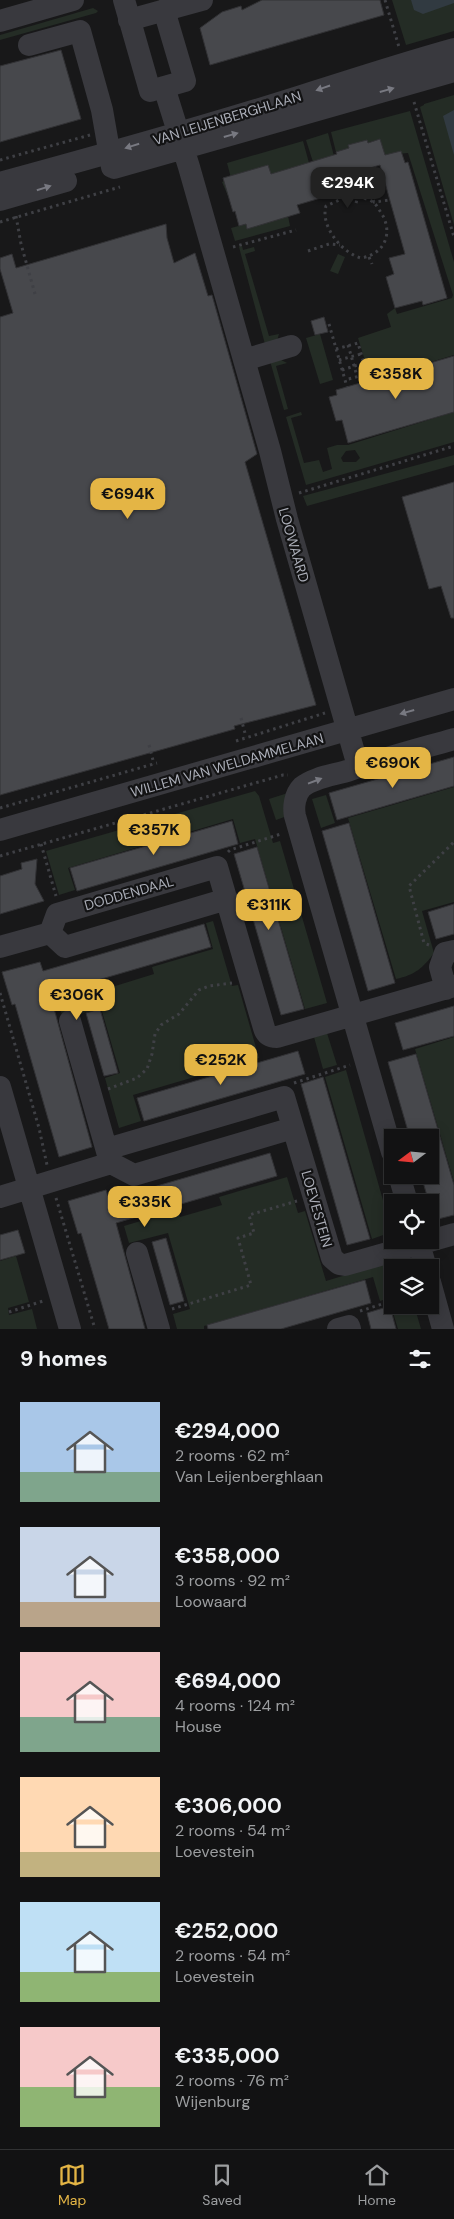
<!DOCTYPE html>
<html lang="en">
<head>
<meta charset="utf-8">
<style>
  :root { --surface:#121213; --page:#1f2021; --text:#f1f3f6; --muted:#9c9ea0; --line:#313233; --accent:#e4b545 }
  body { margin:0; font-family:"DM Sans",sans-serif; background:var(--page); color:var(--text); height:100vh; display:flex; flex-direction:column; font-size:19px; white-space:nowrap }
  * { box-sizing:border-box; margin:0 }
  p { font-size:16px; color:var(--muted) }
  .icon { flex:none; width:28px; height:28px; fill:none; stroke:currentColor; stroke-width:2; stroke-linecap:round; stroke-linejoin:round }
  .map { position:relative; height:1329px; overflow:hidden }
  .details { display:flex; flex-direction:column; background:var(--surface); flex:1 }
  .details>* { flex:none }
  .needle { width:32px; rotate:254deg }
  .controls { position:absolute; left:384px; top:1129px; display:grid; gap:10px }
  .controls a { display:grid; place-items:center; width:55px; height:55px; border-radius:0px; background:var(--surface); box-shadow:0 2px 12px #0003,0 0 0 1px var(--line); font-size:25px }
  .price { position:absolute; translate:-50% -42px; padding:0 11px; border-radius:10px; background:var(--accent); color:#111; font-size:16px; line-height:32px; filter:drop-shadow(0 1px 2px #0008) }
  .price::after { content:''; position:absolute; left:50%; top:30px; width:15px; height:11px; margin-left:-8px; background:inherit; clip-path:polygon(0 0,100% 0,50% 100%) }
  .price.active { background:#222; color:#fff }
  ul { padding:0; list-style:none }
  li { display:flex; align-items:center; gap:15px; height:125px; padding:0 20px }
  li span { display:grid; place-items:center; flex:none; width:140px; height:100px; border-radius:0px; color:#555 }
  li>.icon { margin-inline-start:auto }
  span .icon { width:60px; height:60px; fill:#fffc; stroke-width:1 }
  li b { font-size:21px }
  h2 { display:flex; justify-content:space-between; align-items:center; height:60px; padding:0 20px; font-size:21px }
  .tabs { display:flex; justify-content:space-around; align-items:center; height:70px; border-top:1px solid var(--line); background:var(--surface); font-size:14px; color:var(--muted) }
  .tabs a { display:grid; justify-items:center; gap:2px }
  .tabs .active { color:var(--accent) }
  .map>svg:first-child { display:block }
  .green { fill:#242c25; fill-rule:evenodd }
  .water { fill:#313a41 }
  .building { fill:#47484c; stroke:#323235 }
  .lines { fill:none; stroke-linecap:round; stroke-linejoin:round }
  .path { stroke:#3f4045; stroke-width:3; stroke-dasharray:2.5 4; stroke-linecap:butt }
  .minor { stroke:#39393e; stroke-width:22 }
  .oneway { fill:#787981 }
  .labels { text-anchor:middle; stroke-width:4.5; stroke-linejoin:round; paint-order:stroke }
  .street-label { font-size:14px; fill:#abaeb8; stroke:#131314 }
</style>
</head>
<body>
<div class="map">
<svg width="454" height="1329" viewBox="0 0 454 1329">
  <rect width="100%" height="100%" fill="#181819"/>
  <path class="green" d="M392,0H454V31L406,45Z
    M93,8L98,11L96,13L0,40V35Z
    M454,95V225L420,107L424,105V104Z
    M410,111L454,262V355L371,380L358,338L391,327L387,314L395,308L397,314L452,298L453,295L408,153L385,155L380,139L336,152L331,132Z
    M328,133L335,160L313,162L306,140Z
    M303,141L309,163L286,170L228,196L222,182L231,178L227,163Z
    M288,216L290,226L235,241L231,228L246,224L247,228Z
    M242,246L243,250L254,247L255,251L245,254L269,336L279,334L276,344L266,348L239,247Z
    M338,254L345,257L338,274L330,271Z
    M320,334L333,380L320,384L306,338Z
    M279,359L287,363L276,366L288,409L284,410L270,361Z
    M301,412L302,415L291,418L304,463L319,460L323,472L332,469L327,448L337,445H348L454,412V442L306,485L286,417ZM355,450L360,458L356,462H343L341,458L346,451Z
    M454,455V465L307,506L303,496Z
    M454,787V902L422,911L434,953C423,968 415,975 396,979L348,818Z
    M255,791L259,796L273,843L280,841L327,1003L305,1009L255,839L240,843L233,819L68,868L75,890L59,895L46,851Z
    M291,792L287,816L276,820L269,799Z
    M326,795L335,823L321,828L312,799Z
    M213,921L232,986L238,985L259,1058L133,1095L141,1121L119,1128L105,1078L120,1073L101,1008L63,1019L57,997L110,982L112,987L154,974L152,967L213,949L206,923Z
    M327,1033L337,1065L323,1069L314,1037Z
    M454,1037V1182L415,1049Z
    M346,1070L392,1232L372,1239L325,1077Z
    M287,1177L298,1213L305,1211L326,1281L392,1261L394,1267L392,1268V1297L380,1301L373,1277L204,1326V1329H177L173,1314L190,1309L168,1233L129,1243L124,1226L177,1210L180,1217L222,1205L219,1197Z
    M16,1256L29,1302L8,1308L9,1315L32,1309L37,1329H0V1261Z
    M395,1305H414L421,1329H398L391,1306Z"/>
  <path class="water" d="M411,0H454V3L423,14L414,10Z
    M454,110V155L443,116Z"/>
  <path class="building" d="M262,0H380L384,15L210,65L200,28L222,12L241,6L242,10Z
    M61,50L81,119L0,142V66Z
    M380,139L385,155L401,151L405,163L408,162L447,298L423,305L422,301L395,308L386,277L394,274L389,258L405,254L380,165L347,175L351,189L297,205L300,213L247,229L246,224L239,226L235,211L233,212L223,178L268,165L271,174L337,154L336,152L349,148L348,145L367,140L368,143Z
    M166,224L167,238L174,263L195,253L208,296L212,295L257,454L245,462L316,705L234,726L235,729L0,795V317L13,313L0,269V258L12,254L16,268Z
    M324,317L328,332L315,335L311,321Z
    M454,356V412L348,443L342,420L336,421L329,397L337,395L336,390Z
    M454,482V618H451L441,586L429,589L402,497Z
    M454,757V786L337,820L329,793Z
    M232,821L238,844L77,891L70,868Z
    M349,823L395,983L368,991L322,831Z
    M257,847L304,1009L281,1015L234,854Z
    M37,859L35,884L44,901L0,914V876L22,869L21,863Z
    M454,904V934L436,939L428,912Z
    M204,924L211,947L50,994L92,1147L59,1157L15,1004L12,1005L2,972L40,962L43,971Z
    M454,1006V1036L403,1050L395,1023Z
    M100,1009L118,1073L104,1076L86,1013Z
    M298,1051L305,1074L144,1121L137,1098Z
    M416,1054L454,1185V1215L434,1220L421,1175H430V1138H410L388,1062Z
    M323,1077L370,1239L347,1245L301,1084Z
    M270,1153L277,1176L116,1223L145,1329H109L81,1233L78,1234L68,1201L106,1190L109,1200Z
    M18,1230L25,1253L0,1260V1235Z
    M166,1238L184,1301L170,1305L152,1242Z
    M365,1280L371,1303L281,1329H208L207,1325Z
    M390,1306L396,1329H371L367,1313Z"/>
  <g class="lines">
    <path class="path" d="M385,0L399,47
      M414,102L454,237
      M0,160L90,135
      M359,171L374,202L390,200
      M358,196C362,198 369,199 373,202C376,204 378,208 380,211C394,231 386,254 361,258C342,253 320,226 326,206L344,198Z
      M356,203L358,196
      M16,216L21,244L35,294
      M0,222L120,187
      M233,247L296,230
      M308,251L329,244L340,245
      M369,257L372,264
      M329,324L347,387
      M348,345L357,376
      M336,349L358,343L367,374L345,380
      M339,360L361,354
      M342,370L364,363
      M299,493L454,446
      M241,718L246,737
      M236,741L325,713
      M149,745L154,764
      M0,808L157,763
      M41,844L56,896
      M228,852L230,850L281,834
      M0,856L283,775H288
      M429,945L424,943L409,886L454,842
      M0,993L39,1128L47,1165
      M294,1083L350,1065
      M108,1089L137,1078L147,1069L152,1054L155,1034L161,1025L179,1014L199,990L209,986L232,983
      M56,1198L95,1329
      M172,1309L251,1285L238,1238L254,1233L249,1215L297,1201
      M360,1311L392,1301
      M9,1312L43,1301"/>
    <path class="minor" d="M124,0L150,91L185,81L164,10
      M129,20L202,0
      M0,21L73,0
      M29,45L80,31L102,110L112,167
      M164,87L189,167L270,451L287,519L358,766
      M114,168L454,71
      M0,183C99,156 197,129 295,98C348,81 400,64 454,49
      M0,200L66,181
      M244,360L291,346
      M0,830L454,699
      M50,933L57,914L217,867L264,1028C266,1035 270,1037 277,1037L454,986
      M50,933L65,947L227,899
      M0,947L50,933
      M446,989L440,967L445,953L454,951
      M70,1021L110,1162
      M0,1087L70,1329
      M107,1149L284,1097L332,1258L339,1264L345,1265L454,1234
      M392,1152L295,816C293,807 295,794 302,787C314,777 335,775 350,770C384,758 419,749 454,739
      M399,1175L407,1202
      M0,1197L111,1163L134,1175L293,1128
      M418,1240L426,1268
      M137,1253L159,1329
      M430,1282L443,1329
      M338,1329L349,1326L350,1329"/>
  </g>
  <defs><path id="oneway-solid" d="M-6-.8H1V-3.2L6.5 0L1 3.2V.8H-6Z" transform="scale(1.25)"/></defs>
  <g class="oneway">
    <use href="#oneway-solid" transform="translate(323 88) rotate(161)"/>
    <use href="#oneway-solid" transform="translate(387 90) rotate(-16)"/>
    <use href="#oneway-solid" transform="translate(231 135) rotate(-16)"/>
    <use href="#oneway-solid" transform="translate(132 146) rotate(163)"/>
    <use href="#oneway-solid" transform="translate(44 188) rotate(-17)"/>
    <use href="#oneway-solid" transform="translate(407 712) rotate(164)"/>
    <use href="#oneway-solid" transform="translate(315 781) rotate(-21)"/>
  </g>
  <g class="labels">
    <g class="street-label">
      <text transform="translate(227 118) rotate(-17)" y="5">VAN LEIJENBERGHLAAN</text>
      <text transform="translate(294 545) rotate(74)" y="5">LOOWAARD</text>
      <text transform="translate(227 765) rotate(-16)" y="5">WILLEM VAN WELDAMMELAAN</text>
      <text transform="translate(129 893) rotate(-16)" y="5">DODDENDAAL</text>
      <text transform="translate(317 1209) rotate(74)" y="5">LOEVESTEIN</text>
    </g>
  </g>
</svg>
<div class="controls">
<a><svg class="needle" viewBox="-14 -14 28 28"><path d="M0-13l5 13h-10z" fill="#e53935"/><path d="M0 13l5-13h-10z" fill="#9c9ea0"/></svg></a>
<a><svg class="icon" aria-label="locate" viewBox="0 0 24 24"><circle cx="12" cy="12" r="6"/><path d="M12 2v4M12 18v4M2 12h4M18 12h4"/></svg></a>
<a><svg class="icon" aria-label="layers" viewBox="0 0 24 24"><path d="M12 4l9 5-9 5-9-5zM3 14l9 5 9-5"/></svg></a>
</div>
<b class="price active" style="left:348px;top:209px">€294K</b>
<b class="price" style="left:396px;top:400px">€358K</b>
<b class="price" style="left:128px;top:520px">€694K</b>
<b class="price" style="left:393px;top:789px">€690K</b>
<b class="price" style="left:154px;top:856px">€357K</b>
<b class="price" style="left:269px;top:931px">€311K</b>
<b class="price" style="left:77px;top:1021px">€306K</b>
<b class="price" style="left:221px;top:1086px">€252K</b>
<b class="price" style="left:145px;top:1228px">€335K</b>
</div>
<section class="details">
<h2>9 homes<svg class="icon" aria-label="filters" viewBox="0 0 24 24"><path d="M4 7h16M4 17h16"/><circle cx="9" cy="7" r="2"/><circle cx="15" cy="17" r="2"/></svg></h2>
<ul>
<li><span style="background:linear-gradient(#a9c7e8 70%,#7fa58c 0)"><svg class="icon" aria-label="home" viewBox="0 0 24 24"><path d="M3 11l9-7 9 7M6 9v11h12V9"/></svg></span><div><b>€294,000</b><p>2 rooms · 62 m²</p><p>Van Leijenberghlaan</p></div></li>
<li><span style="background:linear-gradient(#c9d6e8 75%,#b9a48a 0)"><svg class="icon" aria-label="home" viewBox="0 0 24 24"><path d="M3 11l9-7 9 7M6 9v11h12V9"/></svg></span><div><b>€358,000</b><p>3 rooms · 92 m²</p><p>Loowaard</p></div></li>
<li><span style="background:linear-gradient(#f6c9c9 65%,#7fa58c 0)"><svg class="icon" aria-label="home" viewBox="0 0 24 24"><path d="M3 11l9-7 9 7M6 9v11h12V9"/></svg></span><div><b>€694,000</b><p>4 rooms · 124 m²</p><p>House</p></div></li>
<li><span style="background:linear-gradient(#ffd9b3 75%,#c2b280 0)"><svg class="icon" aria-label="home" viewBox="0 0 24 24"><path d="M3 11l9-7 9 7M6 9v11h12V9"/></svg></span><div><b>€306,000</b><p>2 rooms · 54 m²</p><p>Loevestein</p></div></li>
<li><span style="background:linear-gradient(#bfe0f5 70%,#8fb573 0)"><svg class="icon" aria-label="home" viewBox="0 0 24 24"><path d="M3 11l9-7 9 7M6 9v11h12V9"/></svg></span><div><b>€252,000</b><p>2 rooms · 54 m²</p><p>Loevestein</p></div></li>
<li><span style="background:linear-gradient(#f6c9c9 60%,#8fb573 0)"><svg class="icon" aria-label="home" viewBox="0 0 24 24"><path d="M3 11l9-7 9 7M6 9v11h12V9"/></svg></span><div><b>€335,000</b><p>2 rooms · 76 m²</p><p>Wijenburg</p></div></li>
</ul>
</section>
<nav class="tabs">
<a class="active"><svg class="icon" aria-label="map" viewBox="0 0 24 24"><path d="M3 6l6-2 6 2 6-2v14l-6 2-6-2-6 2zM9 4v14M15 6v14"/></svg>Map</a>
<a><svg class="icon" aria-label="saved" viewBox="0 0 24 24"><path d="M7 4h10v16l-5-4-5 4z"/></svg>Saved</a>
<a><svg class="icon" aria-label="home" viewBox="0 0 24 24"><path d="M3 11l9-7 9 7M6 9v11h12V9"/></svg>Home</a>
</nav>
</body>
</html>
